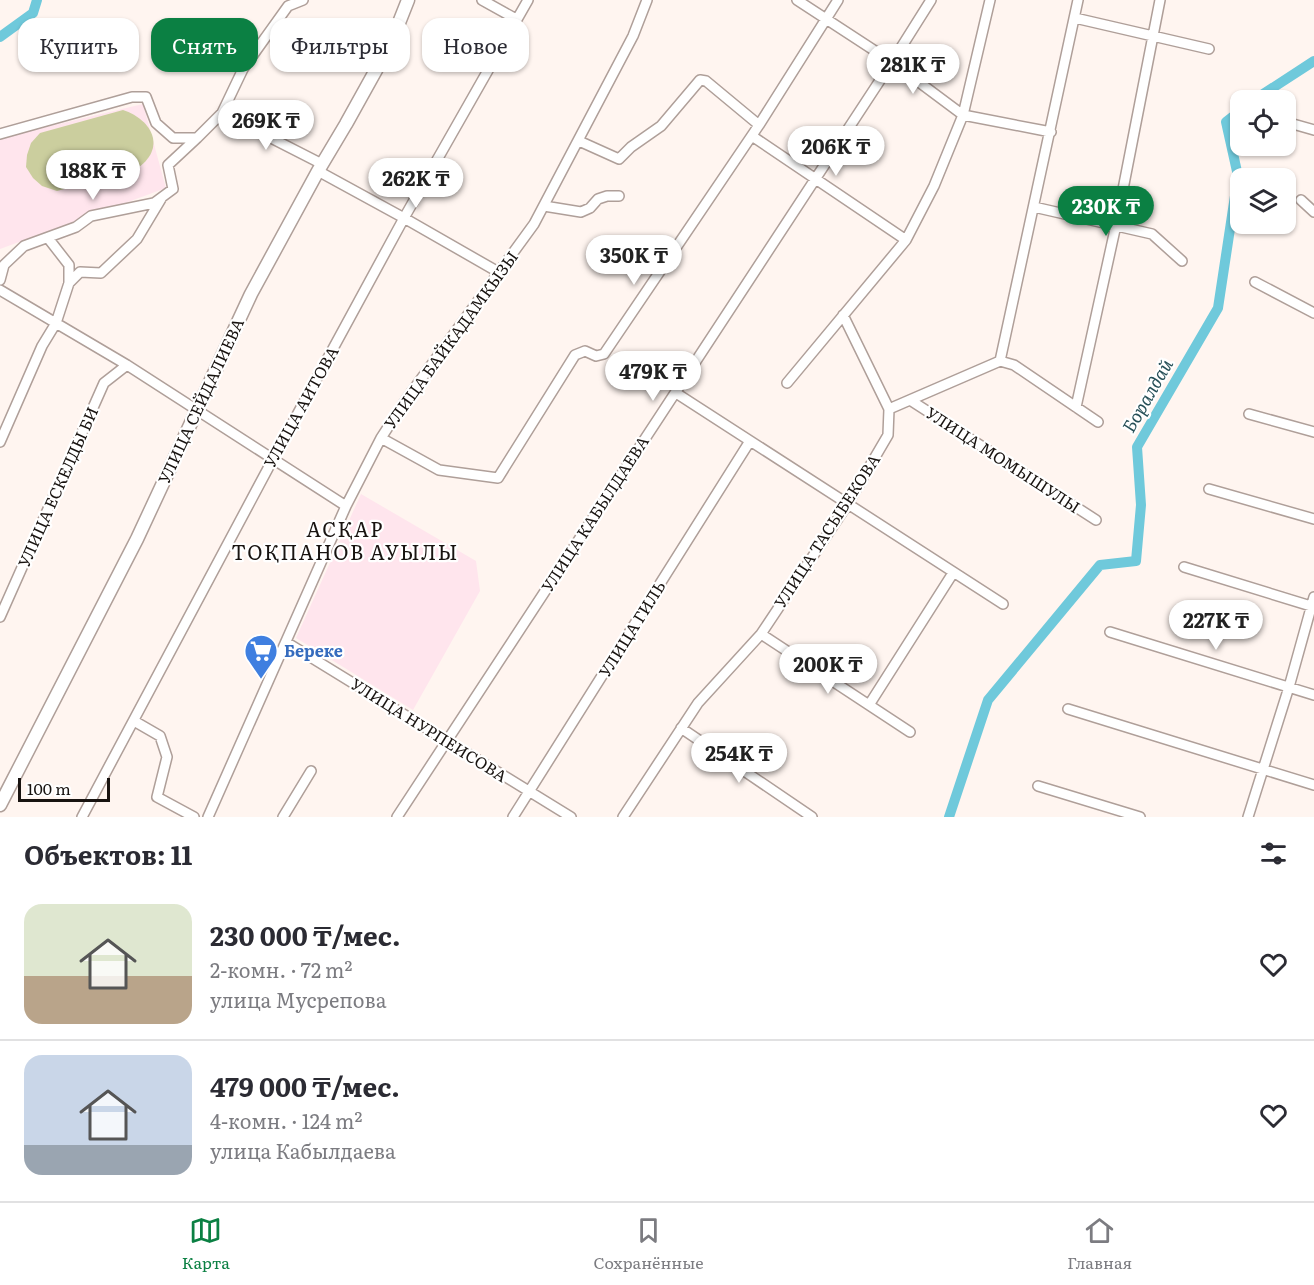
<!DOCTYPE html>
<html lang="ru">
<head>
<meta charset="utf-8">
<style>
  :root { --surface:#fff; --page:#f7f7f7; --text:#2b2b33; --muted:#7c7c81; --line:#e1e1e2; --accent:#0b8043 }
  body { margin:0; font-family:Literata,serif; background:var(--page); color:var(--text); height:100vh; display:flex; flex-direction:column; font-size:22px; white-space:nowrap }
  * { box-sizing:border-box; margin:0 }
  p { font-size:20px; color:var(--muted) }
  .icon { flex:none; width:33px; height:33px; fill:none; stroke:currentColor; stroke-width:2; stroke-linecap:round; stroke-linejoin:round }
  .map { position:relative; height:817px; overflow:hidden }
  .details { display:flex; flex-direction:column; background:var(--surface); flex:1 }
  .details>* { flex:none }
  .banner { position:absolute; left:18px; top:18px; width:600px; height:54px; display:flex; gap:12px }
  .controls { position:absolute; left:1230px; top:90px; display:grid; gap:12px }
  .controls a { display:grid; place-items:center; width:66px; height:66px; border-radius:12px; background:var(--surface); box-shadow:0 2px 4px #0004; font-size:30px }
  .scale { position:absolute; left:18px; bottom:15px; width:92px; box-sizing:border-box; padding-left:6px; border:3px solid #181310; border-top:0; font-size:16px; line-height:21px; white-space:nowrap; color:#181310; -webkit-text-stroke:4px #fff; paint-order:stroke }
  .price { position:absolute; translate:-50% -51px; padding:0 14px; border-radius:21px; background:#fff; color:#222; font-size:20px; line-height:39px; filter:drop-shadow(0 2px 3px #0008) }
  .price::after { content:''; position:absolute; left:50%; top:36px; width:18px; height:14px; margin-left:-9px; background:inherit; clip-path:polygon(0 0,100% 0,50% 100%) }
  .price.on { background:var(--accent); color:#fff }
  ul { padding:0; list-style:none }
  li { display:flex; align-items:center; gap:18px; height:150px; padding:0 24px }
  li+li { border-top:2px solid var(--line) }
  li span { display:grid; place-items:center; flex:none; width:168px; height:120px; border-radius:18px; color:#555 }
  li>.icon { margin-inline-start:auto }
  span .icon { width:72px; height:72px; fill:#fffc; stroke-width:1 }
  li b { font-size:26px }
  h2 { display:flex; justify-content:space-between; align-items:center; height:72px; padding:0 24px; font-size:26px }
  .pill { padding:0 21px; border-radius:18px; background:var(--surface); box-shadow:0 2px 4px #0004; font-size:21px; line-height:54px }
  .pill.on { background:var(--accent); color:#fff }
  .tab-bar { display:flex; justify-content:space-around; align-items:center; height:84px; border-top:2px solid var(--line); background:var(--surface); font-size:16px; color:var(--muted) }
  .tab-bar a { display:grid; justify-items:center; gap:3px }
  .tab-bar .on { color:var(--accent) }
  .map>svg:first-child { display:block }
  .education { fill:#ffe5ed }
  .green { fill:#cbce9e }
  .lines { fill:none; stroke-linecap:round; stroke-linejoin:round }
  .river { stroke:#6fc9db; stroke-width:10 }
  .minor-casing { stroke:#af9f99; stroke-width:12 }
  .major-casing { stroke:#af9f99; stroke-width:15 }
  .minor { stroke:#fff; stroke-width:9 }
  .major { stroke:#fff; stroke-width:12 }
  .labels { text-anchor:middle; stroke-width:4.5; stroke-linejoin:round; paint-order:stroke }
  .street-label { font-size:16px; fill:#181310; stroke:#fff }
  .shop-label { font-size:16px; font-weight:bold; fill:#366cbe; stroke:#fff; text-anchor:start }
  .water-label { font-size:18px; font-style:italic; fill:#275058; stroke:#fff }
  .quarter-label { font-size:20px; letter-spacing:1.5px; fill:#181310; stroke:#fff }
</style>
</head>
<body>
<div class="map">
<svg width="1314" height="817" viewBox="0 0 1314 817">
  <rect width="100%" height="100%" fill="#fff5f0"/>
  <path class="education" d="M143,104L166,188L0,249V138Z
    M361,494L476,561L480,591L413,710L296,638Z"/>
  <path class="green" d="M123,110C153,120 167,149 136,169L57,191L42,186L33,178L26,167L27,155L31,143L40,133Z"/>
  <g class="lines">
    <path class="river" d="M0,37L33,13L37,0
      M1254,100L1314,61
      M949,817L988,700L1100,565L1136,561L1141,505L1137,447L1218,308L1238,176L1226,122L1240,111"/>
    <g class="minor-casing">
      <path id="minor" d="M482,0L516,19
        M797,0L892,62L963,115L1051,132
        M1075,18L1209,49
        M222,113L322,164
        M1286,122L1314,130
        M0,134L132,97H146L156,123L173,138H197L222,113L243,69L288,6L303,0
        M752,136L906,240
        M579,141L619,159L631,147L661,126L700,80L706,81L759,125
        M318,171L404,218L500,273
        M1301,200L1314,212
        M544,206L581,212L590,208L598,199L607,196H619
        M1034,207L1152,234L1182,261
        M0,280L4,265L24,246L76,227L91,216L154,203L173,189L168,165L197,138
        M1255,282L1314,313
        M69,283L80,272L101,273L137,239L161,199
        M0,290L127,365L346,506
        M1000,361L1078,0
        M1000,361L1014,365L1098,422
        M787,383L906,240L934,186L963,115L990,0
        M676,393L1003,604
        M910,400L1096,520
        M1076,407L1116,225L1160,0
        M889,409L1000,361
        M1249,414L1314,432
        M381,438L439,470L498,478L575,355L585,351L596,356L604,354L759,125L838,0
        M0,442L42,346L56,323L69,283V265L48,238
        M1209,489L1314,519
        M1184,567L1314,607
        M0,617L104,383L127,365
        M1110,632L1314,695
        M761,634L910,732
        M286,642L571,817
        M869,705L953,573
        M1068,709L1314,785
        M134,721L160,736L167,757L157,797L194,817
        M681,728L812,817
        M1038,786L1140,817
        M82,817L273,459L404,218L528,0
        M208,817L346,506L381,438L405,401L534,224L633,36L647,0
        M283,817L311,771
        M397,817L892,62L931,0
        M513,817L750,441
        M623,817L698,703L761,634L847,505L888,435L889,409L843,315
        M1248,817L1289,687L1314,597"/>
    </g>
    <g class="major-casing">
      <path id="major" d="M0,805L137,539L251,294L318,171L346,124L391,43L408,0"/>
    </g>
    <use href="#minor" class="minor"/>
    <use href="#major" class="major"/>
  </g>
  <defs>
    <g id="supermarket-pin" transform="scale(1.725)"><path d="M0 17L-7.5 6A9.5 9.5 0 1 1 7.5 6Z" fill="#3f7fe0" stroke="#fff"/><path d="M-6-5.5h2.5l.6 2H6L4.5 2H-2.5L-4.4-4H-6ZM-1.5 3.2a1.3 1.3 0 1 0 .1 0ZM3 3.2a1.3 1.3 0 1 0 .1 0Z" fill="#fff"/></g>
  </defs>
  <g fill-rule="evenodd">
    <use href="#supermarket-pin" x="261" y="651"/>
  </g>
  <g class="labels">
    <g class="street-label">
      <text transform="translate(451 340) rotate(-54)" y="6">УЛИЦА БАЙКАДАМКЫЗЫ</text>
      <text transform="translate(201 401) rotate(-65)" y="6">УЛИЦА СЕЙДАЛИЕВА</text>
      <text transform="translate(301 407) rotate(-61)" y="6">УЛИЦА АИТОВА</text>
      <text transform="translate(1003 460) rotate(33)" y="6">УЛИЦА МОМЫШУЛЫ</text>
      <text transform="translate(58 487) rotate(-66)" y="6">УЛИЦА ЕСКЕЛДЫ БИ</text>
      <text transform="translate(595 514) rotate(-57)" y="6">УЛИЦА КАБЫЛДАЕВА</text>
      <text transform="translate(827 531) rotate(-57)" y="6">УЛИЦА ТАСЫБЕКОВА</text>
      <text transform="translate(632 629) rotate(-58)" y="6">УЛИЦА ГИЛЬ</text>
      <text transform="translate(429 730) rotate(32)" y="6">УЛИЦА НУРПЕИСОВА</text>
    </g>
    <g class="shop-label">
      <text x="284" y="657">Береке</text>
    </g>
    <g class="water-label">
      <text transform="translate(1148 396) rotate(-60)" y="6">Боралдай</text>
    </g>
    <g class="quarter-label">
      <text x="345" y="537">АСҚАР<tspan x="345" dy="23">ТОҚПАНОВ АУЫЛЫ</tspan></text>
    </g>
  </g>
</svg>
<div class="controls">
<a><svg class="icon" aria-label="locate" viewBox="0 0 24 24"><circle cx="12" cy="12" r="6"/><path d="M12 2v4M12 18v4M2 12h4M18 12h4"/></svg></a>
<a><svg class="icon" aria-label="layers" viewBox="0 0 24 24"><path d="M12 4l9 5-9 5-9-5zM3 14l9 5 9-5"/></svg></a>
</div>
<div class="scale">100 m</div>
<b class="price" style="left:913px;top:95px">281K ₸</b>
<b class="price" style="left:266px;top:151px">269K ₸</b>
<b class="price" style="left:836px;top:177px">206K ₸</b>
<b class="price" style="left:93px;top:201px">188K ₸</b>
<b class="price" style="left:416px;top:209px">262K ₸</b>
<b class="price on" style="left:1106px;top:237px">230K ₸</b>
<b class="price" style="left:634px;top:286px">350K ₸</b>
<b class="price" style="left:653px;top:402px">479K ₸</b>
<b class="price" style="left:1216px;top:651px">227K ₸</b>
<b class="price" style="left:828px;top:695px">200K ₸</b>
<b class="price" style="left:739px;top:784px">254K ₸</b>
<div class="banner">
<a class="pill">Купить</a>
<a class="pill on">Снять</a>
<a class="pill">Фильтры</a>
<a class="pill">Новое</a>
</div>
</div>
<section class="details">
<h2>Объектов: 11<svg class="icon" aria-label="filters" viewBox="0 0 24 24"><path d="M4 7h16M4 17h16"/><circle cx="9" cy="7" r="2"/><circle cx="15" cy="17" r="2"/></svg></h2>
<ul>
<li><span style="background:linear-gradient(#dfe7d0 60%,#b9a48a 0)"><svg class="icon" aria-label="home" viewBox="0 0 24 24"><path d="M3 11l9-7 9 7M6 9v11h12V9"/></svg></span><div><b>230 000 ₸/мес.</b><p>2-комн. · 72 m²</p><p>улица Мусрепова</p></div><svg class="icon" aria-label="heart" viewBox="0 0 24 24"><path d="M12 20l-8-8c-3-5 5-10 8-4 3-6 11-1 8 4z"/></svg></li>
<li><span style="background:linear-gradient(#c9d6e8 75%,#9aa5b1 0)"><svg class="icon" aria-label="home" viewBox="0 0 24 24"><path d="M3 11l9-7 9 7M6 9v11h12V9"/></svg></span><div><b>479 000 ₸/мес.</b><p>4-комн. · 124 m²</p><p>улица Кабылдаева</p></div><svg class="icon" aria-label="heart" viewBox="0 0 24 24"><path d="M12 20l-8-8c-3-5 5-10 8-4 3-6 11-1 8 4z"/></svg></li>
</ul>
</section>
<nav class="tab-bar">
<a class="on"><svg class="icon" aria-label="map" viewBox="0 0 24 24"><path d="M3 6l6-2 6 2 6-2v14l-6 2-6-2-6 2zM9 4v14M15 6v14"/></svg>Карта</a>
<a><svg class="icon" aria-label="saved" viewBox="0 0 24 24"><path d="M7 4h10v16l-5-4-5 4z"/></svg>Сохранённые</a>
<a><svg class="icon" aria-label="home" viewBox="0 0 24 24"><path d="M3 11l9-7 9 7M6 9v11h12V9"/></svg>Главная</a>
</nav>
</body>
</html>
